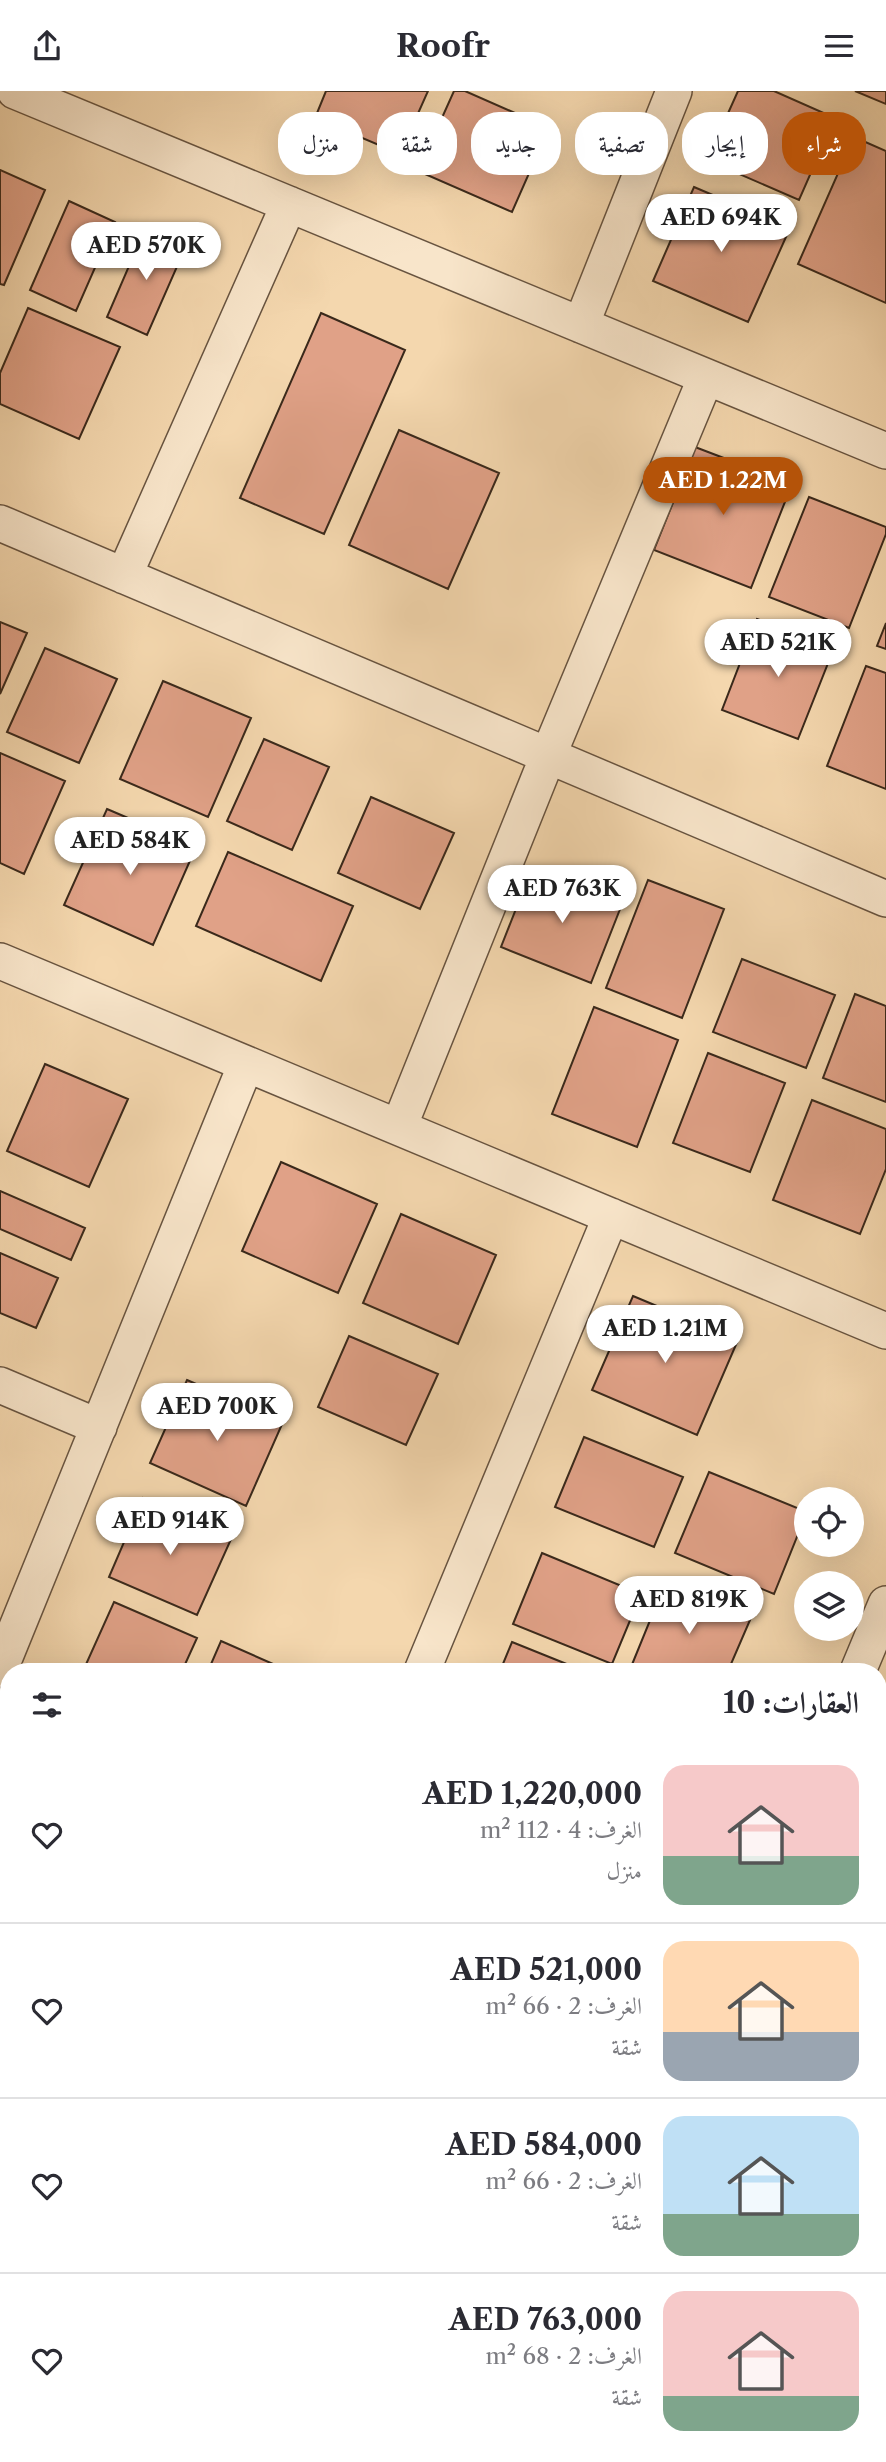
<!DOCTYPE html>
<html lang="ar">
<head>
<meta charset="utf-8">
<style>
  :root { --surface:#fff; --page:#f2f2f3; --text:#2b2b33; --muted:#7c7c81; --line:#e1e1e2; --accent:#b45309 }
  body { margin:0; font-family:"Libre Caslon Text",Amiri,serif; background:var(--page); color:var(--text); direction:rtl; height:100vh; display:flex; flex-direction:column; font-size:26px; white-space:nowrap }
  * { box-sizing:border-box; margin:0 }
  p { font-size:23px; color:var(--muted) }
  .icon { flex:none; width:38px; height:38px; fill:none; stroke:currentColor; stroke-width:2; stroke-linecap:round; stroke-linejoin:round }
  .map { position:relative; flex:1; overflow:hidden; direction:ltr }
  .panel { position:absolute; left:0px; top:1572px; width:887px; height:800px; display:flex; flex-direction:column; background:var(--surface); border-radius:28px 28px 0 0; box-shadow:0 7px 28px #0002; direction:rtl }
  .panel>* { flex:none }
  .hud { position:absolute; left:21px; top:21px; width:845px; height:63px; direction:rtl; display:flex; gap:14px }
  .controls { position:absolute; left:794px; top:1396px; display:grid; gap:14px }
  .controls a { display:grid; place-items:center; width:70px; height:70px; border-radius:50%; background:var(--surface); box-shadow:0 7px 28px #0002; font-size:35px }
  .price { position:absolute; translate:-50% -60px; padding:0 16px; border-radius:24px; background:#fff; color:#222; font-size:23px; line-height:46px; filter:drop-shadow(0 2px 4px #0008) }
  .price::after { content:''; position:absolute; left:50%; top:42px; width:21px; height:16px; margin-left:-10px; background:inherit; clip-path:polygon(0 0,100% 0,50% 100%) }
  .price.selected { background:var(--accent); color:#fff }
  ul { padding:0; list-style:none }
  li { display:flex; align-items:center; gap:21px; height:175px; padding:0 28px }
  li+li { border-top:2px solid var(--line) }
  li span { display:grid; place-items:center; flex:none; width:196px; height:140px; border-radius:21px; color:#555 }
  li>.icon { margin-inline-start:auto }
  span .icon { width:84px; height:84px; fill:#fffc; stroke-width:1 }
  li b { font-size:30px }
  h2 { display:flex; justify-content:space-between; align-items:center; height:84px; padding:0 28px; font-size:30px }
  .tag { padding:0 24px; border-radius:28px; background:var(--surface); box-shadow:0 7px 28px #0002; font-size:24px; line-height:63px }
  .tag.selected { background:var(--accent); color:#fff }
  header { display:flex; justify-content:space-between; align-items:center; height:91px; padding:0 28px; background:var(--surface); font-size:32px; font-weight:700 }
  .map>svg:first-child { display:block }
  .building { fill:#e0a187; stroke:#3a291b; stroke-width:2 }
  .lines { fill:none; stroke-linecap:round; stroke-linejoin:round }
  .street-casing { stroke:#685440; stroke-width:38 }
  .street { stroke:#f8e5ca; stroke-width:35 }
</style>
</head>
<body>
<header><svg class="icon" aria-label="menu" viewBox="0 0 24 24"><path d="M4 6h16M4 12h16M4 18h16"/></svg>Roofr<svg class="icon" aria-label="share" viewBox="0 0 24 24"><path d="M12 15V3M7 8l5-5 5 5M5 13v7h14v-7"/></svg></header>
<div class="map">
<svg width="886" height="2371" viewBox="0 0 886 2371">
  <rect width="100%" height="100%" fill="#f4d7ae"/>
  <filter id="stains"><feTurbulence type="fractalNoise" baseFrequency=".00286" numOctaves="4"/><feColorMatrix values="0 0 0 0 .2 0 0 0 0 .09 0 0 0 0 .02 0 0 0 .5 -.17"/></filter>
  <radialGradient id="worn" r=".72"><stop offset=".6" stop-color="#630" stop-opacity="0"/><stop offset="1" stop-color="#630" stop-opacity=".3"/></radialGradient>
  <path class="building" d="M326,0H428L400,63L315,27Z
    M454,0H465L549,37L512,121L418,80Z
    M738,0H774L835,27L799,109L707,69Z
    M855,0H886V13Z
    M854,46L886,60V212L798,173Z
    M0,79L45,99L4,194L0,193Z
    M694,96L790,137L748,231L653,190Z
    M69,110L115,131L76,220L30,199Z
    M145,138L186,155L147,244L107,226Z
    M28,217L120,256L79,348L0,313V282Z
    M321,222L405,259L324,443L240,407Z
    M399,339L499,382L448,498L349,454Z
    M695,356L792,393L751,497L654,459Z
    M809,406L886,436V443L849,537L769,506Z
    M757,528L834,557L798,648L722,619Z
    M0,531L27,542L0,603Z
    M886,532V558L877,555Z
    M45,557L117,588L79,672L7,641Z
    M866,575L886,582V698L827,675Z
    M163,590L251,627L208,726L120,688Z
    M264,648L329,676L292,759L227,730Z
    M0,662L65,690L24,783L0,772Z
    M371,706L454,742L420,818L338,782Z
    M107,718L196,756L153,854L64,814Z
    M228,761L353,815L321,890L196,835Z
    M532,777L622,813L591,892L501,856Z
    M648,789L724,818L682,927L606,897Z
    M742,868L835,904L806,977L713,941Z
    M855,903L886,915V1011L823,987Z
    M594,916L678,949L637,1056L552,1023Z
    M708,962L785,992L750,1081L673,1052Z
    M45,973L128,1008L89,1096L7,1060Z
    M812,1009L886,1038V1078L860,1143L773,1109Z
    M281,1071L377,1113L338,1202L242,1160Z
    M0,1100L85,1137L71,1169L0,1138Z
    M401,1123L496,1164L458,1253L363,1212Z
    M0,1162L58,1187L36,1237L0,1222Z
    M633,1205L738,1249L697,1344L592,1299Z
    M349,1245L438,1283L406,1354L318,1316Z
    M187,1289L283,1331L246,1415L150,1372Z
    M584,1346L683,1386L654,1456L555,1416Z
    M709,1381L807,1421L774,1503L675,1462Z
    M143,1407L232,1446L197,1524L109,1486Z
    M542,1462L641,1503L612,1573L513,1533Z
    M664,1495L750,1529L728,1580H642L631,1576Z
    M114,1511L197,1547L182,1580H83Z
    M221,1550L289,1580H208Z
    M512,1551L584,1580H500Z
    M886,1658V1692L878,1689V1678Z
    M878,1724L886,1727V1812L878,1809Z
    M0,1775L9,1779V1885L0,1881Z
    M878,1852L886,1854L885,1942L878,1940Z
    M0,1911L9,1915V1986L0,2006Z
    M9,2072V2145L0,2141V2092Z
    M878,2113L886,2115V2216L881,2228L878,2227Z
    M0,2178L9,2182V2285L0,2281Z
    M302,2362H401L398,2371H299Z
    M588,2362H697L694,2371H584Z"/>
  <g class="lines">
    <g class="street-casing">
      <path id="street" d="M15,0L886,360
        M581,234L674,0
        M0,432L886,808
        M124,485L289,113
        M0,870L886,1240
        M399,1036L548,665L706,286
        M0,1294L99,1336
        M0,1578L246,973
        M422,1580L611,1125
        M858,1580L886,1513
        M0,1615L9,1619
        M878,2045L886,2049
        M21,2362L42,2371
        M93,2371L97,2362
        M533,2371L536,2362"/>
    </g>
    <use href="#street" class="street"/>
  </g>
  <rect width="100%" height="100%" filter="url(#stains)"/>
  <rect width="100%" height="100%" fill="url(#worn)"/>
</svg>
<div class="controls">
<a><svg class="icon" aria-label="locate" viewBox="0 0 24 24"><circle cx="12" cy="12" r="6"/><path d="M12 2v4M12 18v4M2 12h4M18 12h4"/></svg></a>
<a><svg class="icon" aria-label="layers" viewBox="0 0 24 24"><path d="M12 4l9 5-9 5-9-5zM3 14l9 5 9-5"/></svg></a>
</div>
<b class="price" style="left:721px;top:163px">AED 694K</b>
<b class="price" style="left:146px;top:191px">AED 570K</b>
<b class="price selected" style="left:723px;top:426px">AED 1.22M</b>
<b class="price" style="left:778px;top:588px">AED 521K</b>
<b class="price" style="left:130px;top:786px">AED 584K</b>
<b class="price" style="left:562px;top:834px">AED 763K</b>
<b class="price" style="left:665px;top:1274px">AED 1.21M</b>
<b class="price" style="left:217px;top:1352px">AED 700K</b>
<b class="price" style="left:170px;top:1466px">AED 914K</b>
<b class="price" style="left:689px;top:1545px">AED 819K</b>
<div class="hud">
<a class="tag selected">شراء</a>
<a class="tag">إيجار</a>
<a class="tag">تصفية</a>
<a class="tag">جديد</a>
<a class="tag">شقة</a>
<a class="tag">منزل</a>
</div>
<section class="panel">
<h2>العقارات: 10<svg class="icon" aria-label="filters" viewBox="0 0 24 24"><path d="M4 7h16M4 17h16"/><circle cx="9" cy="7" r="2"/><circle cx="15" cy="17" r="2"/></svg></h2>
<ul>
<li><span style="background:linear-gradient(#f6c9c9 65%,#7fa58c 0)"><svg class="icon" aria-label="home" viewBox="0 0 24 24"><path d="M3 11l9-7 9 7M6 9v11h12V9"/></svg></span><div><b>AED 1,220,000</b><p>الغرف: 4 · 112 m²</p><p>منزل</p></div><svg class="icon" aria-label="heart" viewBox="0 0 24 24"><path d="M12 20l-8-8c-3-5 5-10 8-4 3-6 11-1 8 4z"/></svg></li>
<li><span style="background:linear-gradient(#ffd9b3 65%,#9aa5b1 0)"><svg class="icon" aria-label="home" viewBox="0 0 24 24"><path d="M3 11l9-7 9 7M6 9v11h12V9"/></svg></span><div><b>AED 521,000</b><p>الغرف: 2 · 66 m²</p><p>شقة</p></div><svg class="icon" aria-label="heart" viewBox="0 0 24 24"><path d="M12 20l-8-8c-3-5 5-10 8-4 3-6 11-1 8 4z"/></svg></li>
<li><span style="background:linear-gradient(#bfe0f5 70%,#7fa58c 0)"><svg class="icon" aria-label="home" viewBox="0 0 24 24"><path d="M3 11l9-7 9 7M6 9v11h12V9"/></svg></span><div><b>AED 584,000</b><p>الغرف: 2 · 66 m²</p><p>شقة</p></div><svg class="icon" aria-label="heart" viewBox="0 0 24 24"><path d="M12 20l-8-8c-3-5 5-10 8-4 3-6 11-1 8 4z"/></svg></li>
<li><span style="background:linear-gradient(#f6c9c9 75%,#7fa58c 0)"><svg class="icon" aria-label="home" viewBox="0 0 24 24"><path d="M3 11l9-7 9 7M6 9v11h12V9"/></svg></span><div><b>AED 763,000</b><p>الغرف: 2 · 68 m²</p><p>شقة</p></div><svg class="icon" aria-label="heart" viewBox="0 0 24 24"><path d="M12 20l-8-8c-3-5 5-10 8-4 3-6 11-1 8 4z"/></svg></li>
</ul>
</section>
</div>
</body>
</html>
